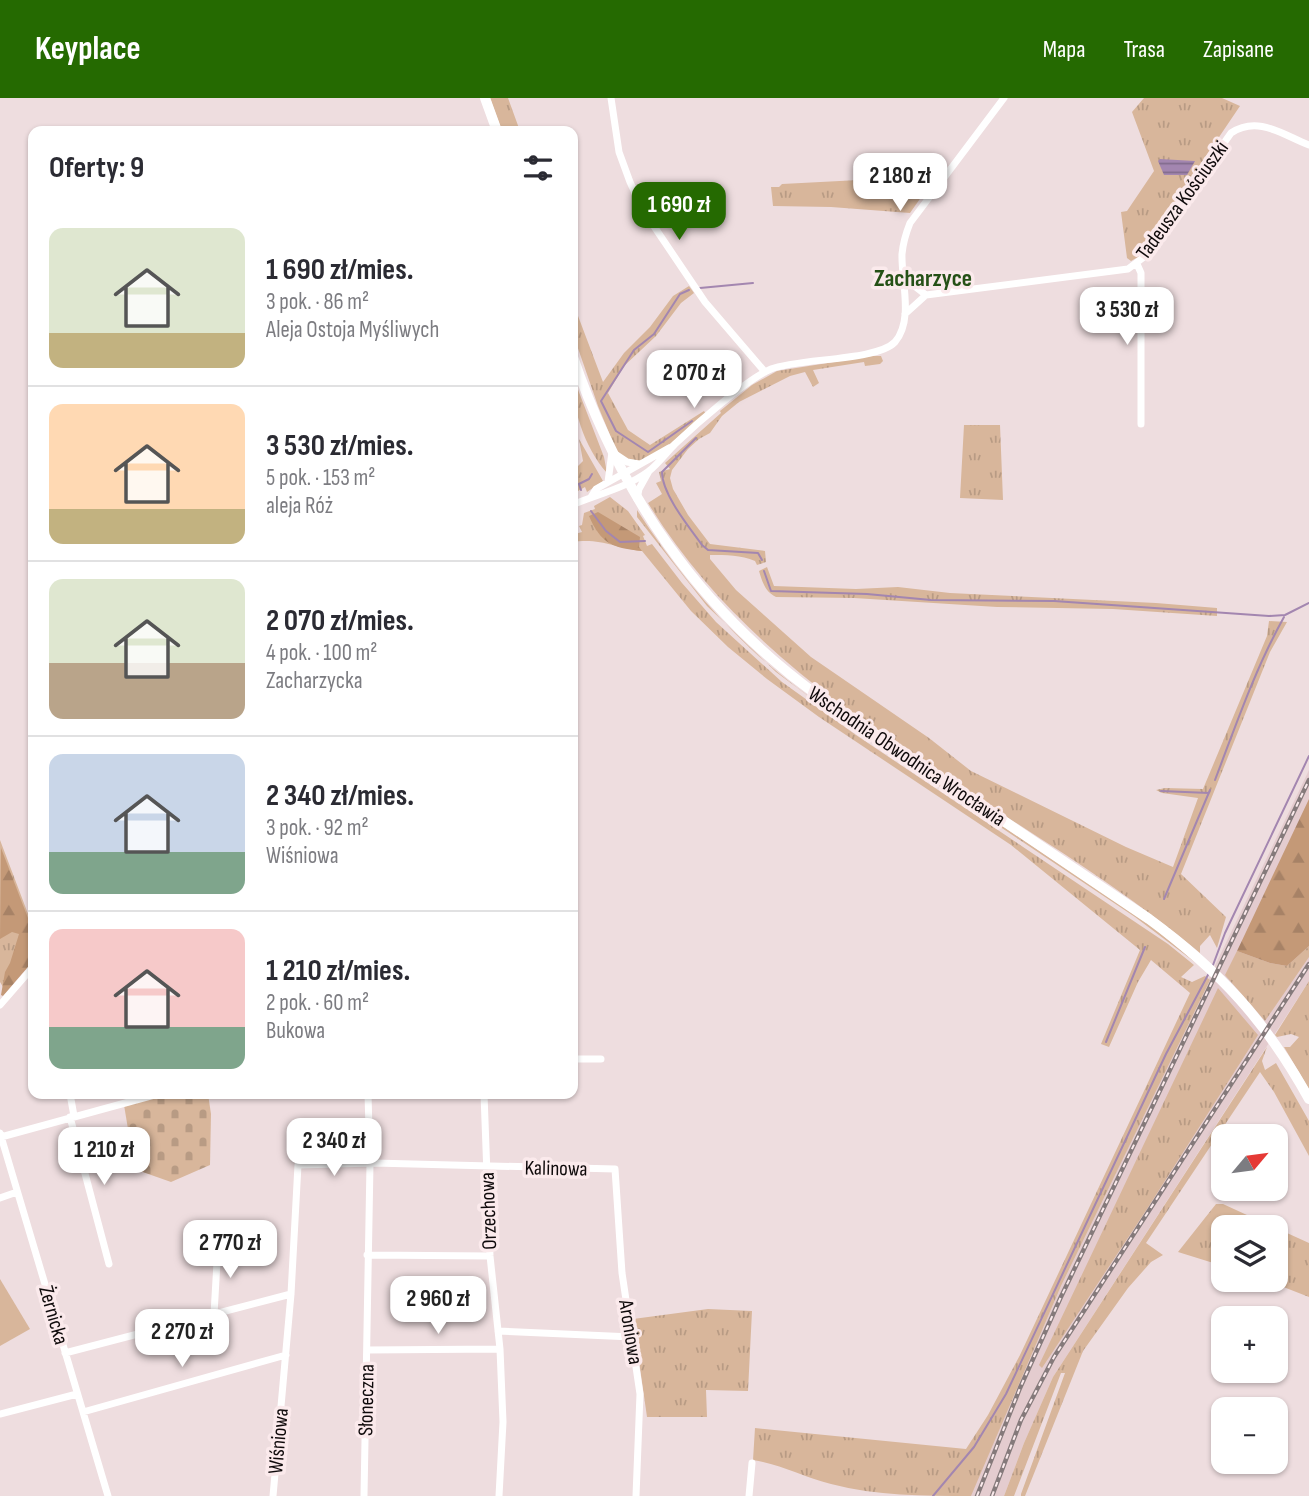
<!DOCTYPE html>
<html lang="pl">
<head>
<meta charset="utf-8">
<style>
  :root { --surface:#fff; --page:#f7f7f7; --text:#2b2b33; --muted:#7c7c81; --line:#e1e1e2; --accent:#256a01 }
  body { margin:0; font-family:"Sofia Sans Condensed",sans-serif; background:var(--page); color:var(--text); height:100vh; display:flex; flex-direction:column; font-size:26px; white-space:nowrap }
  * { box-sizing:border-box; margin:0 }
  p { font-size:23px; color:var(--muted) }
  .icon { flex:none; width:38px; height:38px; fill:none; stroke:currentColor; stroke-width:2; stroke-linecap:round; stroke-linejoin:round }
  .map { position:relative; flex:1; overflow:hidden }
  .side { position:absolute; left:28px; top:28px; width:550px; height:973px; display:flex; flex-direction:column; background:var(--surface); border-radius:14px; box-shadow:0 2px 5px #0004 }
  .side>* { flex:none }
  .needle { width:46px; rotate:61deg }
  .buttons { position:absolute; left:1211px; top:1026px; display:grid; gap:14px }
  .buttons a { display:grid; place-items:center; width:77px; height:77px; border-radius:14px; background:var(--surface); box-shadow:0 2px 5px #0004; font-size:35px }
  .price { position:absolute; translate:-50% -60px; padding:0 16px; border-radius:14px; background:#fff; color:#222; font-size:23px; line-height:46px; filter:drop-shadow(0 2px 4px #0008) }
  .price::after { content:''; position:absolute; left:50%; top:42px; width:21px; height:16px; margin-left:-10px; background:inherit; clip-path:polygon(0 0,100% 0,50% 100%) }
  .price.active { background:var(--accent); color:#fff }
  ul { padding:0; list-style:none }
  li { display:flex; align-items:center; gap:21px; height:175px; padding:0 21px }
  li+li { border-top:2px solid var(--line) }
  li span { display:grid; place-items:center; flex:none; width:196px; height:140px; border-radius:14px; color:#555 }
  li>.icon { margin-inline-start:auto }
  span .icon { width:84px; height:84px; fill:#fffc; stroke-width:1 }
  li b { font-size:30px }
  h2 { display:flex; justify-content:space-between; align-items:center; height:84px; padding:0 21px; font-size:30px }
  header { display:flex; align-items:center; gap:42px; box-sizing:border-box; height:98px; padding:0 35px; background:var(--accent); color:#fff }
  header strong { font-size:33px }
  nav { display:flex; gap:38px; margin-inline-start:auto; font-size:24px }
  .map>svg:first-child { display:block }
  .built { fill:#e4cccf }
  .grass { fill:url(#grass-tufts) }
  .forest { fill:url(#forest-firs) }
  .cemetery { fill:url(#cemetery-stones) }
  .pitch { fill:#d8b69b }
  .water { fill:url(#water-rules) }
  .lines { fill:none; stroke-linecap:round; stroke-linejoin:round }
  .stream { stroke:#a386b0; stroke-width:2 }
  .minor { stroke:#fff; stroke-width:7 }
  .major { stroke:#fff; stroke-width:10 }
  .rail-casing { stroke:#857a7b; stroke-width:4.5 }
  .rail { stroke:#fbeaec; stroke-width:2; stroke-dasharray:5; stroke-linecap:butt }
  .labels { text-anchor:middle; stroke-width:7; stroke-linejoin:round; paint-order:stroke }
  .street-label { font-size:21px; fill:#0f0a0b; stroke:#fbeaec }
  .quarter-label { font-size:24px; font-weight:bold; fill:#265117; stroke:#fbeaec }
</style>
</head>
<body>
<header>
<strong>Keyplace</strong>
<nav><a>Mapa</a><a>Trasa</a><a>Zapisane</a></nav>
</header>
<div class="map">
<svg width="1309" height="1398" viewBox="0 0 1309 1398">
  <defs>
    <pattern id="grass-tufts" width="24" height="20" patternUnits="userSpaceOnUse" patternTransform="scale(1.75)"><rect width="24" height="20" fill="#d8b69b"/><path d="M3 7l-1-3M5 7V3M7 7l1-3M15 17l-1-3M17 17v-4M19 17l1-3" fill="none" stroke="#b89b84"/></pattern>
    <pattern id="forest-firs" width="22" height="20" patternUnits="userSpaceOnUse" patternTransform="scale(1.75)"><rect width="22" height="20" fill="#c49977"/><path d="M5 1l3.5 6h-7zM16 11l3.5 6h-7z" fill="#a78266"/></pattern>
    <pattern id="cemetery-stones" width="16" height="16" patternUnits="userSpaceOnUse" patternTransform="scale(1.75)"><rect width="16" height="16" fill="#d8b69b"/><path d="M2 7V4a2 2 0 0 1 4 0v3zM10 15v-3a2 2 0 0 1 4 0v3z" fill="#b89b84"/></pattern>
    <pattern id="water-rules" width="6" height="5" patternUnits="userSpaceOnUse" patternTransform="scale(1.75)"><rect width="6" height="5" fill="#a386b0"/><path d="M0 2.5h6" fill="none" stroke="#836c8d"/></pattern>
  </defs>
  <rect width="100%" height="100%" fill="#eedddf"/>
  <path class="built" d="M1309,672V883L1053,1279L1024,1345L1004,1398H970L1061,1188Z"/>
  <path class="grass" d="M490,0H508L520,33H502Z
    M1144,0H1222L1240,8L1138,159L1131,163L1127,160L1121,114L1127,113L1154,73L1132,14Z
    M936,78L910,115L831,109L773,108L771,89H779L782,86Z
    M689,188L694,195L681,205L656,238L624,268L608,295L628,332L650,347L704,313L706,316L671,345L641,364H632L617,354L598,308L572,233V202L603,284L624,255L650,229L673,198Z
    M872,258H881L883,263L880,266L865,268L864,264L813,272L819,285L813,289L805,274L790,278L739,304L722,318L710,335L699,341L688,351L672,372L670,380L673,391L688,417L710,446L765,453L766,464L757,467L755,463C741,457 726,457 710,457V461L736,492L811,559L929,640L971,673L1126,749L1173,769L1198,700L1162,695L1156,692L1165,690L1203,691L1267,538L1269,523L1287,524L1270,554L1181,776L1226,819L1217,850L1210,837L1200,848V855C1018,703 776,615 648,405L662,396L656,385L661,383L659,374L670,371L665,365L721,315L720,313L752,287L777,273Z
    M572,276L604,359L607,375C584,349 572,310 572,276Z
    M964,327H1000L1003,402L960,400Z
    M579,341L603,383L587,394L585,389L578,393L577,399L572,389V374L583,363Z
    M610,399L628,413L645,437L643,438L647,448L652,446L682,485L716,524L782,584L856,637L1168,846L1194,867L1181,879L1192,884L1205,878L1210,882L1061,1188L971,1398C923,1398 877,1398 831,1386C804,1379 780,1366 753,1362L755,1330L966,1351L988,1317L1020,1257L1190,895L1151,862L1138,884L1109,949L1101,946L1140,852L1011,747L819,619L767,581L728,549L691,513L642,453C614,450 602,440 572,444V430L575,436L582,434L579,428L582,427L584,415L595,411L594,408Z
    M637,412C670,463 707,510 751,551C798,595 853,629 906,664C989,719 1072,774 1154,830L1196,865L1135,819L843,624L776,574L707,508L637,419Z
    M767,469L774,488L856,491L898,489L950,495L1156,505L1217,510V518L1113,511L997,509L854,500L776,499C765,494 762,483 759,473Z
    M0,742L33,829V854L3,889L0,884Z
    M1309,848V859L1265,923L1225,877L1237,853L1270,865L1287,868Z
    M1309,883V991L1284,949H1290L1299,939L1291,936L1277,939L1275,937Z
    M1218,890L1258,937L1147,1111L1042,1270L1039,1267Z
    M1267,949L1262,963L1265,972L1276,965L1309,1023V1058L1274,994L1260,974L1146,1145L1163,1157L1151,1164L1128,1190L1083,1253L1025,1398H1021V1396L1065,1275H1061L1014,1398H1004L1024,1345L1053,1279Z
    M1216,1106H1223L1273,1129H1223V1168L1178,1154Z
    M1276,1130L1309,1145V1199L1263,1181H1276Z
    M708,1211L752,1213L748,1293L706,1292L707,1319H647L633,1221Z"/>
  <path class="forest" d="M598,414L640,439L639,449L642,453C613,450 601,446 589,418Z
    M1309,701V848L1287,868L1270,865L1237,853Z
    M1,750L33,833V863L3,898L1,897L5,874L10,865L19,836L12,834L0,841Z"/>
  <path class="cemetery" d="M208,996L211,1016L210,1067L171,1084L137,1072L134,1067L124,1007L165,998Z"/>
  <path class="pitch" d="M0,1181L30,1231L0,1248Z"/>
  <path class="water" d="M1160,61L1195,63L1187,77H1164L1158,63Z"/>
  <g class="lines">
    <path class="stream" d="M700,190L753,185
      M689,192L680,196L654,236L634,252L601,303L616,333L648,354L692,323
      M696,340L662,374C662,396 689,429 702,447L708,452L758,455L762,462
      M581,392L579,386L589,381L592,376
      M591,413L606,433L620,444L645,443
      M764,473L771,493L867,496L931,502L1054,503L1269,518L1285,517L1309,505
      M1215,682C1236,627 1255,571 1284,519
      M1161,693L1209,695
      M1164,801L1210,692
      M1213,867L1225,835L1309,658
      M1106,944L1145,849
      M933,1398L974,1349L1006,1296L1166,956L1209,875"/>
    <path class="minor" d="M611,0L619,54L630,84L643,112L705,204L765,274
      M1137,166L1141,175V326
      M903,179L926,197
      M905,216L926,197L1128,171L1144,159L1231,35C1258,17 1283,37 1309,47
      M615,356L627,364L639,366
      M608,384L612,354
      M591,399L596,391L669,350
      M637,401L639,391L649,373
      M572,407C598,396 626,390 649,373C659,365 666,355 675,346C695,327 747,281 771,271C799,260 877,263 895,244C914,222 901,182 902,156C903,145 906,135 910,125L1004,0
      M0,907L33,869
      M572,961H601
      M70,996L74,1018
      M484,996L490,1158L500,1251L503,1324L499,1398
      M70,1019L109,1166
      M0,1035L108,1398
      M1,1039L158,996
      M0,1100L17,1094
      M367,1157L490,1158
      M214,1216L218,1147
      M498,1233L632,1239
      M367,1252L500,1251
      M65,1255L291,1196
      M83,1314L286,1257
      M0,1316L77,1296
      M273,1398L291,1196L298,1067L374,1065L615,1071L622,1175L640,1296L636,1398
      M364,1398L370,1066L368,996
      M749,1398L752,1365"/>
    <path class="major" d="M485,0L497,33
      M572,256C620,396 697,509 817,597L1149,821C1221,874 1266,923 1309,1001"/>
    <g class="rail-casing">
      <path id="rail" d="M977,1398L1020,1290L1060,1201L1309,682
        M992,1398L1021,1322L1054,1259L1309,866"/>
    </g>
    <use href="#rail" class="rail"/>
  </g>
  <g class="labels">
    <g class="street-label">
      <text transform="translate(1182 102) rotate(-54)" y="7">Tadeusza Kościuszki</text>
      <text transform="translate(907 658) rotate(34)" y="7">Wschodnia Obwodnica Wrocławia</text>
      <text transform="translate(556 1070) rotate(1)" y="7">Kalinowa</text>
      <text transform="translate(488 1113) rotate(-92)" y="7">Orzechowa</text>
      <text transform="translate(54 1217) rotate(74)" y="7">Żernicka</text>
      <text transform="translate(631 1234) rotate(81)" y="7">Aroniowa</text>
      <text transform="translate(366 1302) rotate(-89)" y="7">Słoneczna</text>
      <text transform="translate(278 1343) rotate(-85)" y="7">Wiśniowa</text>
    </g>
    <g class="quarter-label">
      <text x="923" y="188">Zacharzyce</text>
    </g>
  </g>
</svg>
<div class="buttons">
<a><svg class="needle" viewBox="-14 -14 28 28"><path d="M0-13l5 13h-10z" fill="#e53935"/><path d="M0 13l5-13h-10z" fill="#7c7c81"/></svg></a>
<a><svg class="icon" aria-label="layers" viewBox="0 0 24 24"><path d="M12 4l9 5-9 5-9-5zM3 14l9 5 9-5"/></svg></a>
<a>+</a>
<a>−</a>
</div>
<b class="price" style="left:900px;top:115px">2 180 zł</b>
<b class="price active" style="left:679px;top:144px">1 690 zł</b>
<b class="price" style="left:1127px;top:249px">3 530 zł</b>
<b class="price" style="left:694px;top:312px">2 070 zł</b>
<b class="price" style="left:334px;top:1080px">2 340 zł</b>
<b class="price" style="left:104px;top:1089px">1 210 zł</b>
<b class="price" style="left:230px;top:1182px">2 770 zł</b>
<b class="price" style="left:438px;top:1238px">2 960 zł</b>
<b class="price" style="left:182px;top:1271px">2 270 zł</b>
<section class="side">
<h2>Oferty: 9<svg class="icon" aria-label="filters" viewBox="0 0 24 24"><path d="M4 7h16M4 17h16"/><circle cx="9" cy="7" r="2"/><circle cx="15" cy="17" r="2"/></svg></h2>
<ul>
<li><span style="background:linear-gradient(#dfe7d0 75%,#c2b280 0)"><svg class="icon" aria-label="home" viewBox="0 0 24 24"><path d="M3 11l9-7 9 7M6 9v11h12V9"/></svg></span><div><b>1 690 zł/mies.</b><p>3 pok. · 86 m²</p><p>Aleja Ostoja Myśliwych</p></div></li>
<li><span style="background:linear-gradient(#ffd9b3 75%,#c2b280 0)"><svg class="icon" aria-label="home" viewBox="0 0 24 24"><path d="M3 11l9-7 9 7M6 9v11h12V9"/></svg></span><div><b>3 530 zł/mies.</b><p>5 pok. · 153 m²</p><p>aleja Róż</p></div></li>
<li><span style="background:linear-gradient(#dfe7d0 60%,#b9a48a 0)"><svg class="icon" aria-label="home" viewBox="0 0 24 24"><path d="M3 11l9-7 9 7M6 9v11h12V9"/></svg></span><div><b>2 070 zł/mies.</b><p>4 pok. · 100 m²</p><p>Zacharzycka</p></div></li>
<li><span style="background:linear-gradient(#c9d6e8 70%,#7fa58c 0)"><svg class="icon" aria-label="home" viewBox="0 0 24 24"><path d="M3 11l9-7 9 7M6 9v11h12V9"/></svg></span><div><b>2 340 zł/mies.</b><p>3 pok. · 92 m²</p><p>Wiśniowa</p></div></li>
<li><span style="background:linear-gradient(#f6c9c9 70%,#7fa58c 0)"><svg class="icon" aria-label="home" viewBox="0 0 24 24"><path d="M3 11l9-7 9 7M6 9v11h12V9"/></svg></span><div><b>1 210 zł/mies.</b><p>2 pok. · 60 m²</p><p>Bukowa</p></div></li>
</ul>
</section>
</div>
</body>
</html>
